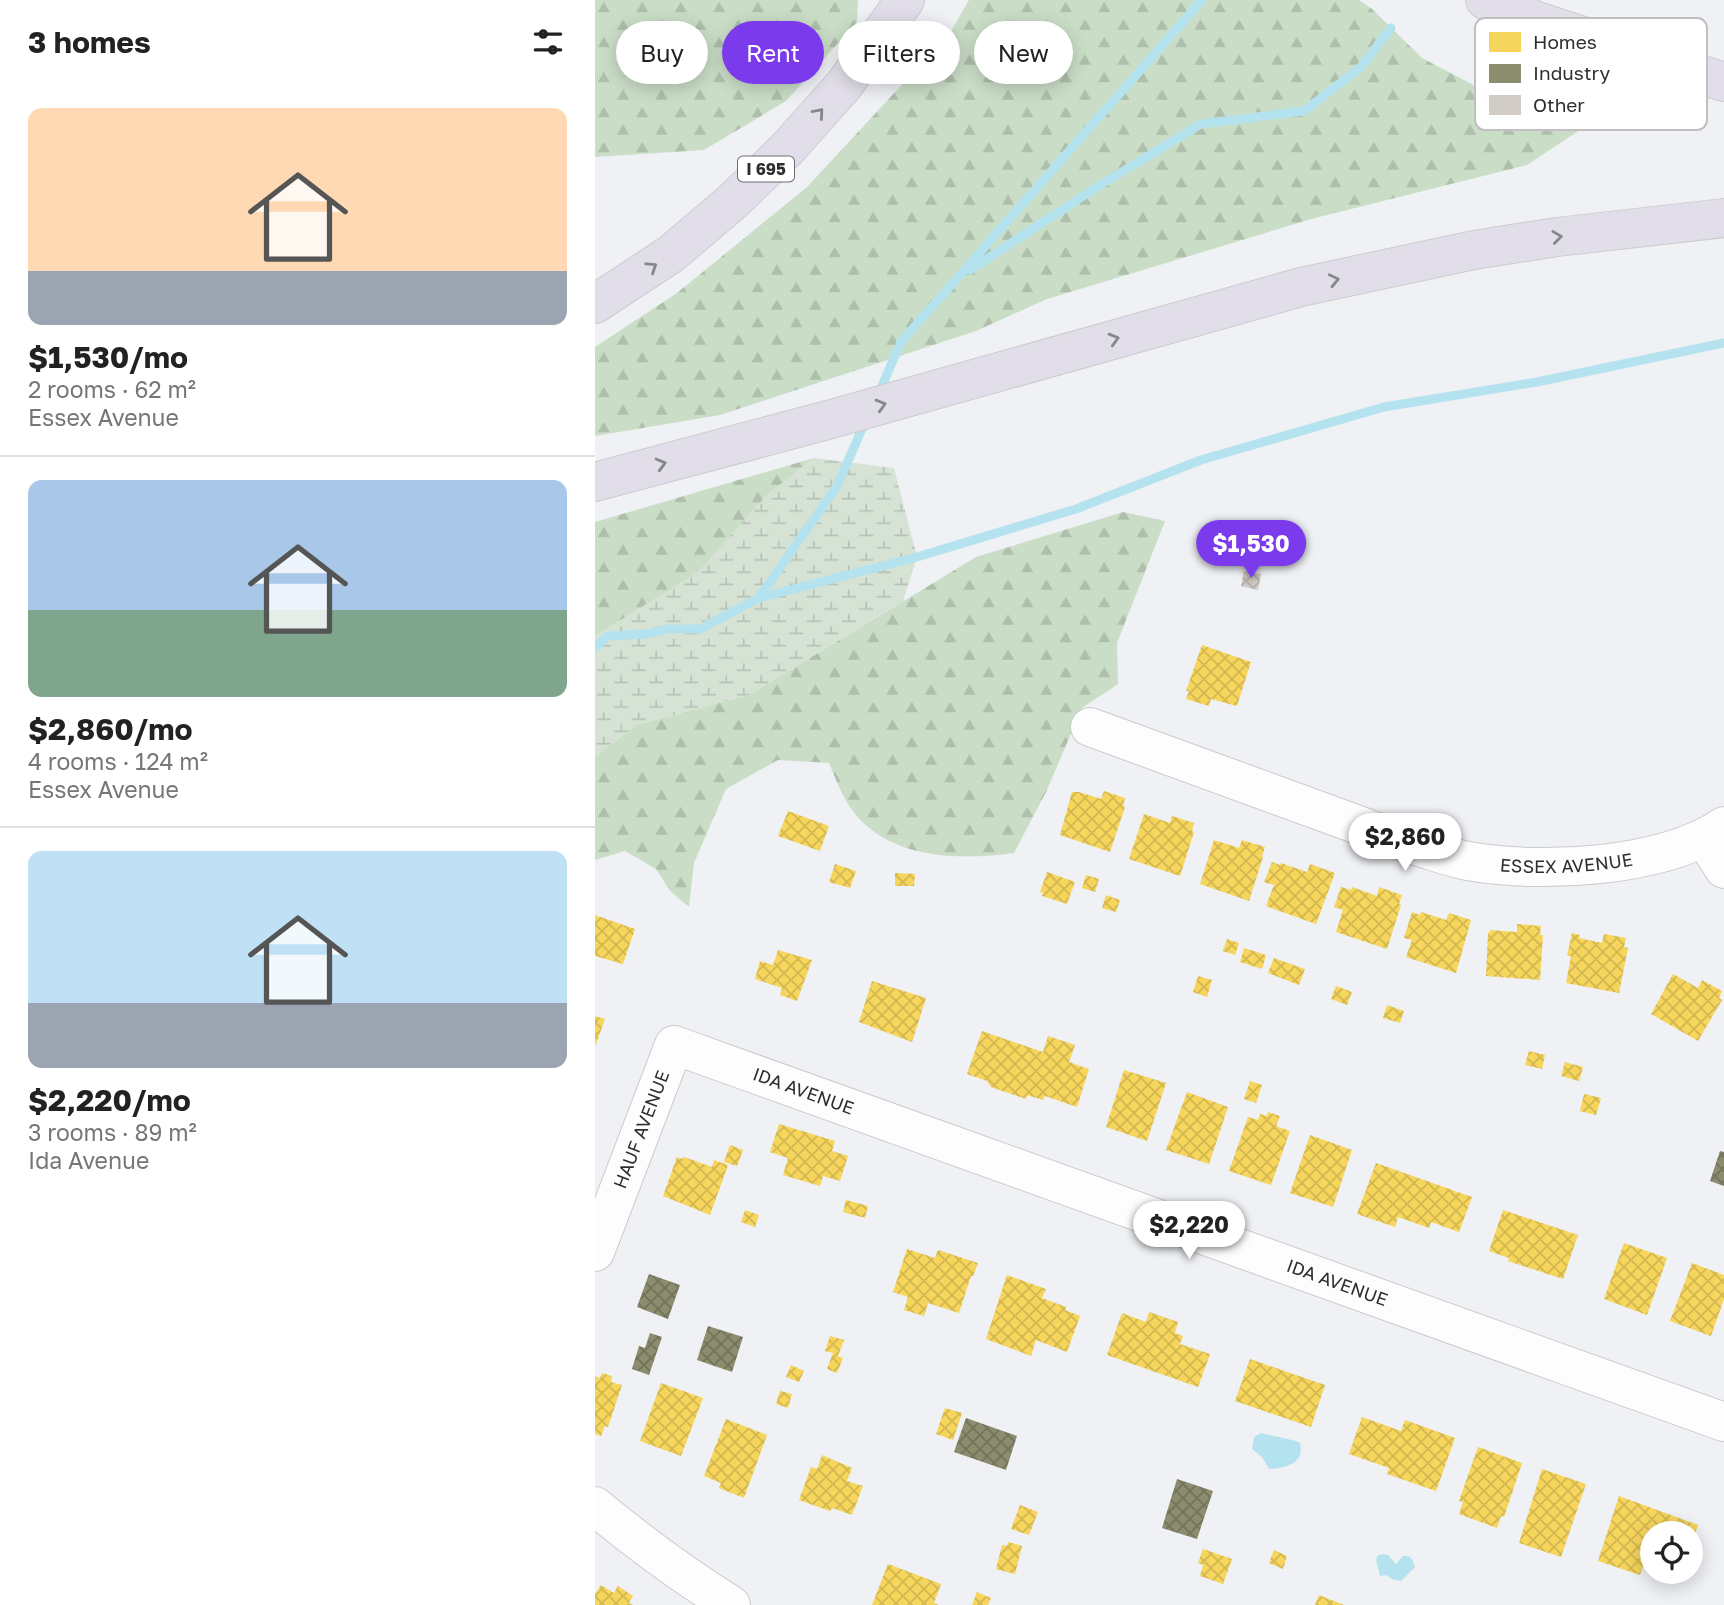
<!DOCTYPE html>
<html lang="en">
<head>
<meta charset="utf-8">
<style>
  :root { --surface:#fff; --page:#f2f2f2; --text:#222; --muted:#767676; --line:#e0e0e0; --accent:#7c3aed }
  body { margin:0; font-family:"Golos Text",sans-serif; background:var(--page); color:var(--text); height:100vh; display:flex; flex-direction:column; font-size:26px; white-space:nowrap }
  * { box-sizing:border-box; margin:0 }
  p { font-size:23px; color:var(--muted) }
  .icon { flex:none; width:38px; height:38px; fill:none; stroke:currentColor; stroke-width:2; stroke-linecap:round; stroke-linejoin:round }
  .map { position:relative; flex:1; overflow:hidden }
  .panel { display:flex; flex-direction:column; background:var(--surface); width:595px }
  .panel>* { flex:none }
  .top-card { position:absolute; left:21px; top:21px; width:665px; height:63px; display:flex; gap:14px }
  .buttons { position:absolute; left:1045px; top:1521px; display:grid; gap:14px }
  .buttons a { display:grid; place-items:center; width:63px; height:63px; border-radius:50%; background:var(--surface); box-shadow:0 4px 18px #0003; font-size:35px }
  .price { position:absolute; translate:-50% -60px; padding:0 16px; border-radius:24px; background:#fff; color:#222; font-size:23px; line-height:46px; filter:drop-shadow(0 2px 4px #0008) }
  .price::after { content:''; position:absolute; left:50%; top:42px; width:21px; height:16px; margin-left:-10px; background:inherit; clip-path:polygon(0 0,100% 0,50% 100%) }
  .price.on { background:var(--accent); color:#fff }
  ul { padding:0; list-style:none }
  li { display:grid; align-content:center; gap:14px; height:371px; padding:0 28px }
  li+li { border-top:2px solid var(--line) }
  li span { display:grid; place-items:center; height:217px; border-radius:14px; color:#555 }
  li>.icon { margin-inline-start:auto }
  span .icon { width:126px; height:126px; fill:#fffc; stroke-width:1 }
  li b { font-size:30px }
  h2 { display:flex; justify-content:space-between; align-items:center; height:84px; padding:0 28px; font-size:30px }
  .pill { padding:0 24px; border-radius:32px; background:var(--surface); box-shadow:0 4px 18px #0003; font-size:24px; line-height:63px }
  .pill.on { background:var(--accent); color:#fff }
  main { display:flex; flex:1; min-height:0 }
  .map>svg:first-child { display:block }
  .forest { fill:url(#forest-firs) }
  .wetland { fill:url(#wetland-marsh) }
  .water { fill:#b4e3ef }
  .homes { fill:url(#homes-cross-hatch) }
  .industry { fill:url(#industry-cross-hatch) }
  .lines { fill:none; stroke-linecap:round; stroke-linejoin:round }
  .stream { stroke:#b4e3ef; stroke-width:9 }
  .building { fill:url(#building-cross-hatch) }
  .minor-casing { stroke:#cacbcd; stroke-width:40 }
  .highway-casing { stroke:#cbccce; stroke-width:40 }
  .minor { stroke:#fdfdfd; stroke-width:38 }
  .highway { stroke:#e2dee9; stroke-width:38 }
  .oneway { stroke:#87868c }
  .labels { text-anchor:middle; stroke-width:7; stroke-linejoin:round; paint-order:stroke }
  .shield { fill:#fff; stroke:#6b6d6e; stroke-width:2 }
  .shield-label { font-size:16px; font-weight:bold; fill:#2c2e30 }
  .street-label { font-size:18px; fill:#2c2e30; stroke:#fff }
  .key { fill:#fff; stroke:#c0c0c1; stroke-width:2 }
  .key-label { font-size:19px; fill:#2c2e30 }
</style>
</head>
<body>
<main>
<section class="panel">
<h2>3 homes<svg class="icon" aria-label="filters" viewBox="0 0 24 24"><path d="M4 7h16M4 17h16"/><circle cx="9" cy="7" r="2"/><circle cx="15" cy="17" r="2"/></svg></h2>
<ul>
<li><span style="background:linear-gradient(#ffd9b3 75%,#9aa5b1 0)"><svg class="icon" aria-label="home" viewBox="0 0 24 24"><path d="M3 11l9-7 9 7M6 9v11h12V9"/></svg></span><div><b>$1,530/mo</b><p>2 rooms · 62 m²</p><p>Essex Avenue</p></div></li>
<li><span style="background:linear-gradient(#a9c7e8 60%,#7fa58c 0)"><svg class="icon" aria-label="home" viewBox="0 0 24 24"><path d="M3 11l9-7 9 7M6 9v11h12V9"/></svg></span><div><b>$2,860/mo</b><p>4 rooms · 124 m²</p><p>Essex Avenue</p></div></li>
<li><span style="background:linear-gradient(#bfe0f5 70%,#9aa5b1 0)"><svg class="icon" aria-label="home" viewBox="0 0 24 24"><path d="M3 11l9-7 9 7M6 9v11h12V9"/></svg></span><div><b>$2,220/mo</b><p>3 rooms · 89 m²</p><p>Ida Avenue</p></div></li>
</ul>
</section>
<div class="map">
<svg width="1129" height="1605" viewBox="0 0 1129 1605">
  <defs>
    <pattern id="forest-firs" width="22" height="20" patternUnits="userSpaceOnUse" patternTransform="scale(1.75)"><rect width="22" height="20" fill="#cadec7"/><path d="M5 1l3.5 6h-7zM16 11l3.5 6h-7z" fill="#aebfab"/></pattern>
    <pattern id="wetland-marsh" width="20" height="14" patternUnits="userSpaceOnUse" patternTransform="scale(1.75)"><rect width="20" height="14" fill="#d5e2d4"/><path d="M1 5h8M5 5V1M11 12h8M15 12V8" fill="none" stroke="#b7c2b6"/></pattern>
    <pattern id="homes-cross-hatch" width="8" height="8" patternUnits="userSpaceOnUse" patternTransform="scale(1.75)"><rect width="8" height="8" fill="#f6d55c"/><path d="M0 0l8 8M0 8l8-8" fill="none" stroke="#d3b750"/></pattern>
    <pattern id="industry-cross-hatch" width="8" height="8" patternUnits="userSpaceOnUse" patternTransform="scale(1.75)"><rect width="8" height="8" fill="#8c8c6e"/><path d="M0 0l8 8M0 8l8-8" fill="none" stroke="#73735b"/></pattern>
    <pattern id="building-cross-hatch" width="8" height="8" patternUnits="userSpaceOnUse" patternTransform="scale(1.75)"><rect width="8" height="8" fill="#d1ccc5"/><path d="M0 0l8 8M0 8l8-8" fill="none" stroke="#b4b0aa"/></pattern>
  </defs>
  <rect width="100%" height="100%" fill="#eff1f4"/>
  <path class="forest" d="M0,0H263L262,22L191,101L109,150L0,157Z
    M374,0H764L777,9L827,58L886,89L988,128L932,165L720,218L452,299L381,331L125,415L0,436V347L82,293L212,187L355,33Z
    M219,458L171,496L104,572L0,636V522Z
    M528,512L570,521L522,643L523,684L487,708L451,792L419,853C363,861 290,859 255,807C246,794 240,777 234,763L183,760L131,789L99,863L94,907L75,891L61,869L30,851L0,860V757L41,725L154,695L381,557Z"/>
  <path class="wetland" d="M219,458L299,468L322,557L308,601L154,695L41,725L0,757V636L103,572L171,496Z"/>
  <path class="water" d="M666,1433L701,1441L705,1443C710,1464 690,1468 674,1469L667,1457L657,1449L659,1437Z
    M788,1554L793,1555L801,1564L808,1556H813L817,1559L820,1567L806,1581L797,1579L791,1575L785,1576L781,1560L783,1555Z"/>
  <path class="homes" d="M607,645L656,662L642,706L616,699L614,706L591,699L594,691H591Z
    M509,791L530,798L528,806L530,807L515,852L465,835L477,792H484L506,799Z
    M193,811L234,826L225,851L183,836Z
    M549,814L575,823L577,816L599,823L597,831L599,832L585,876L534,859Z
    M619,840L644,848L647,840L670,847L667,856L668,857L654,901L605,884Z
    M677,862L685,865L686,863L712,872L715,864L740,873L721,924L671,906L679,885L669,882Z
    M240,864L261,871L255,888L234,882Z
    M452,872L480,882L472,904L447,896L448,893L445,892Z
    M300,873L320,874L319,886H300Z
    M491,875L504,879L500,892L487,888Z
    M746,887L756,890L757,887L782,896L784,887L807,895L804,904L806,905L792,949L741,932L748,910L739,907Z
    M511,895L525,900L521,912L507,908Z
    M817,912L825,915L826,912L851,920L854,913L876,920L861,973L811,957L817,940L809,938Z
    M0,915L40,929L28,964L0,956Z
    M922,924L946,926L945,935H948L945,980L891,976L893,932L895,933V930L922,932Z
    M977,933L985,935L984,938L1007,943L1009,934L1031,938L1029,947L1033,948L1024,993L971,983L976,956H972Z
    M632,939L644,943L640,955L628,951Z
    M649,948L671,955L667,969L645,962Z
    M183,950L217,960L202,1001L185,995L187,988L160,979L165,961L178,965Z
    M679,958L710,969L704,985L673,973Z
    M1078,974L1103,988L1107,980L1127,991L1124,998L1127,1000L1103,1041L1056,1014Z
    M603,976L617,980L612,997L598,992Z
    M277,981L331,998L317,1042L264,1022Z
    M741,986L757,992L752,1005L736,999Z
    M792,1005L809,1011L805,1023L788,1018Z
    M0,1016L10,1019L0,1047Z
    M387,1031L448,1052L453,1036L480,1045L474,1062L494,1069L482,1107L450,1096L448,1100L432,1095L431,1099L396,1087L392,1081L372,1074Z
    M934,1051L950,1055L947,1069L930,1065Z
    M970,1062L988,1067L984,1081L966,1076Z
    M529,1070L571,1083L552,1141L511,1127Z
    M655,1081L667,1085L661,1103L649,1099Z
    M592,1092L633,1107L614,1164L571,1150Z
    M989,1094L1006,1098L1001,1115L985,1111Z
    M673,1112L685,1116L681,1126L695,1131L676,1185L634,1171L653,1117L663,1120L665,1114L672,1116Z
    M184,1124L240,1141L237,1151L253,1156L245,1181L228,1176L225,1186L188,1175L193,1158L175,1152Z
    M715,1135L757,1150L738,1207L695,1193Z
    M135,1145L148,1150L142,1166L129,1162Z
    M82,1157L88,1159L89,1157L117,1167L119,1160L133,1165L115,1215L68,1196Z
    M781,1163L877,1197L864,1232L836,1222L834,1228L803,1217L800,1227L762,1214Z
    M251,1200L273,1206L270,1218L248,1212Z
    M150,1210L164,1215L160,1227L146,1222Z
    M908,1210L983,1235L968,1279L913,1261L914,1258L894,1251Z
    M1029,1243L1072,1258L1052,1315L1009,1299Z
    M312,1249L340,1258L343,1250L383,1263L378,1276H376L364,1313L333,1303L329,1316L309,1310L313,1297L298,1292Z
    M1097,1263L1129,1275V1299L1116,1336L1075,1321Z
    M412,1275L451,1289L447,1298L471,1307L470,1310L485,1316L472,1352L441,1340L436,1356L391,1339Z
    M554,1312L583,1322L580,1333L588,1336L585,1344L615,1354L603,1387L512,1355L527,1313L551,1322Z
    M235,1336L249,1340L243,1356L248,1358L242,1373L232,1369L238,1353L230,1351Z
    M655,1359L730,1385L716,1427L640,1401Z
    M196,1365L209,1371L204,1382L191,1377Z
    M7,1373L17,1376L16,1382L27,1385L13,1427L10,1426L6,1436L0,1434V1376L5,1378Z
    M66,1383L108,1398L86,1456L45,1441Z
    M185,1391L197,1394L193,1408L181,1404Z
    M350,1408L367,1413L358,1440L341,1434Z
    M767,1417L806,1431L810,1420L860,1438L841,1491L792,1474L794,1468L754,1454Z
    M131,1419L172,1435L149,1498L124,1488L126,1483L109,1476Z
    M883,1447L927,1463L909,1517L906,1516L902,1528L864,1514L868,1502L864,1501Z
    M227,1455L257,1468L252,1481L268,1486L257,1515L237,1508L235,1511L204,1500L216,1467L222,1469Z
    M947,1469L991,1484L966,1557L924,1543Z
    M1024,1496L1103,1525L1096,1545V1533H1057L1053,1546L1057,1547V1555L1052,1554L1045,1575L1003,1561Z
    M425,1505L443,1512L434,1535L416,1529Z
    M413,1542L427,1546L420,1574L401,1569L407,1545L412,1546Z
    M608,1549L637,1559L628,1584L605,1576L608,1565L603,1563Z
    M679,1550L692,1556L688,1569L674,1563Z
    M293,1564L346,1584L339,1603L344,1605H277Z
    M6,1585L19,1593L23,1586L38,1596L34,1603L38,1605H0V1594Z
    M382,1592L396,1598L393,1605H377Z
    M724,1595L749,1605H720Z"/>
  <path class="industry" d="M1125,1151L1129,1152V1186L1115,1181Z
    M54,1274L85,1285L73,1319L42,1307Z
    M113,1326L148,1337L137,1372L102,1360Z
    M55,1333L67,1337L54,1375L37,1369L44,1346L50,1348Z
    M371,1418L422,1436L411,1470L359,1452Z
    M582,1479L618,1491L602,1539L567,1528Z"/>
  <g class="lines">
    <path class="stream" d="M375,270L502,187L606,124L709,111L765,68L796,28
      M283,395L306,342L607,0
      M164,598L242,486L271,420
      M0,647L13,636L52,634L72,629H105L164,598L322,557L481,509L606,460L789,407L942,382L1129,343"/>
  </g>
  <path class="building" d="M649,571L666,574L663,590L646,586Z"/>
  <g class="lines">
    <g class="minor-casing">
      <g id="minor">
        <path id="s1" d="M495,727L821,846C838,851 856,858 873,861C945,874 1067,868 1129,826"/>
        <path d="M1110,839L1129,869"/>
        <path id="s2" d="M0,1252L79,1045L1129,1422"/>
        <path d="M0,1506C43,1542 88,1575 136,1605"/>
      </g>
    </g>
    <g class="highway-casing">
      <path id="highway" d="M890,0L942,21L1129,82
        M0,304L76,254L137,202L192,149L249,85L310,0
        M0,482L240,418L706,287L879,250L962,237L1129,218"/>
    </g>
    <use href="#minor" class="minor"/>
    <use href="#highway" class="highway"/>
  </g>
  <defs><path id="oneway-chevron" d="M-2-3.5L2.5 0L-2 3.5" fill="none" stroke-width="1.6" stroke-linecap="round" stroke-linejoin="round" transform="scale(1.75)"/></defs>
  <g class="oneway">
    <use href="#oneway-chevron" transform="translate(224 113) rotate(-49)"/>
    <use href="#oneway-chevron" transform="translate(962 237) rotate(-7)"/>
    <use href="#oneway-chevron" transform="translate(57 267) rotate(-34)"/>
    <use href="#oneway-chevron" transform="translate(739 280) rotate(-13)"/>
    <use href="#oneway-chevron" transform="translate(519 339) rotate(-16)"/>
    <use href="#oneway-chevron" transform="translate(286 405) rotate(-16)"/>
    <use href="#oneway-chevron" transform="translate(66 464) rotate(-15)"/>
  </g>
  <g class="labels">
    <rect class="shield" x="143" y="156.5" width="56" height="25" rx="5"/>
    <g class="shield-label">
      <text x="171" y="175">I 695</text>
    </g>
    <g class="street-label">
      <text dy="6" stroke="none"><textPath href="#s1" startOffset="500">ESSEX AVENUE</textPath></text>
      <text dy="6" stroke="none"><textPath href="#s2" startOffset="359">IDA AVENUE</textPath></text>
      <text dy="6" stroke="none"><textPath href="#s2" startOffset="131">HAUF AVENUE</textPath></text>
      <text dy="6" stroke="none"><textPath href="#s2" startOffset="926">IDA AVENUE</textPath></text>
    </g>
  </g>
  <rect x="880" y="18" width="232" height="112" rx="10" class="key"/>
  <rect x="894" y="32" width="32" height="20" fill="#f6d55c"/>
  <rect x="894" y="64" width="32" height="19" fill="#8c8c6e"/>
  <rect x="894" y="95" width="32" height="20" fill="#d1ccc5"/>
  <g class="key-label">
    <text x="938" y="49">Homes</text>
    <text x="938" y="80">Industry</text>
    <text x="938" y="112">Other</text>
  </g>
</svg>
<div class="buttons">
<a><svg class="icon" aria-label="locate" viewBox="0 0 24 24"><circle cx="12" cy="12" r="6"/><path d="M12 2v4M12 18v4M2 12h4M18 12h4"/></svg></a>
</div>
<b class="price on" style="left:656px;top:580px">$1,530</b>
<b class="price" style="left:810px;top:873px">$2,860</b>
<b class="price" style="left:594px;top:1261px">$2,220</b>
<div class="top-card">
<a class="pill">Buy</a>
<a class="pill on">Rent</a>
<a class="pill">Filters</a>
<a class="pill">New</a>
</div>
</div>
</main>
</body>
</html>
